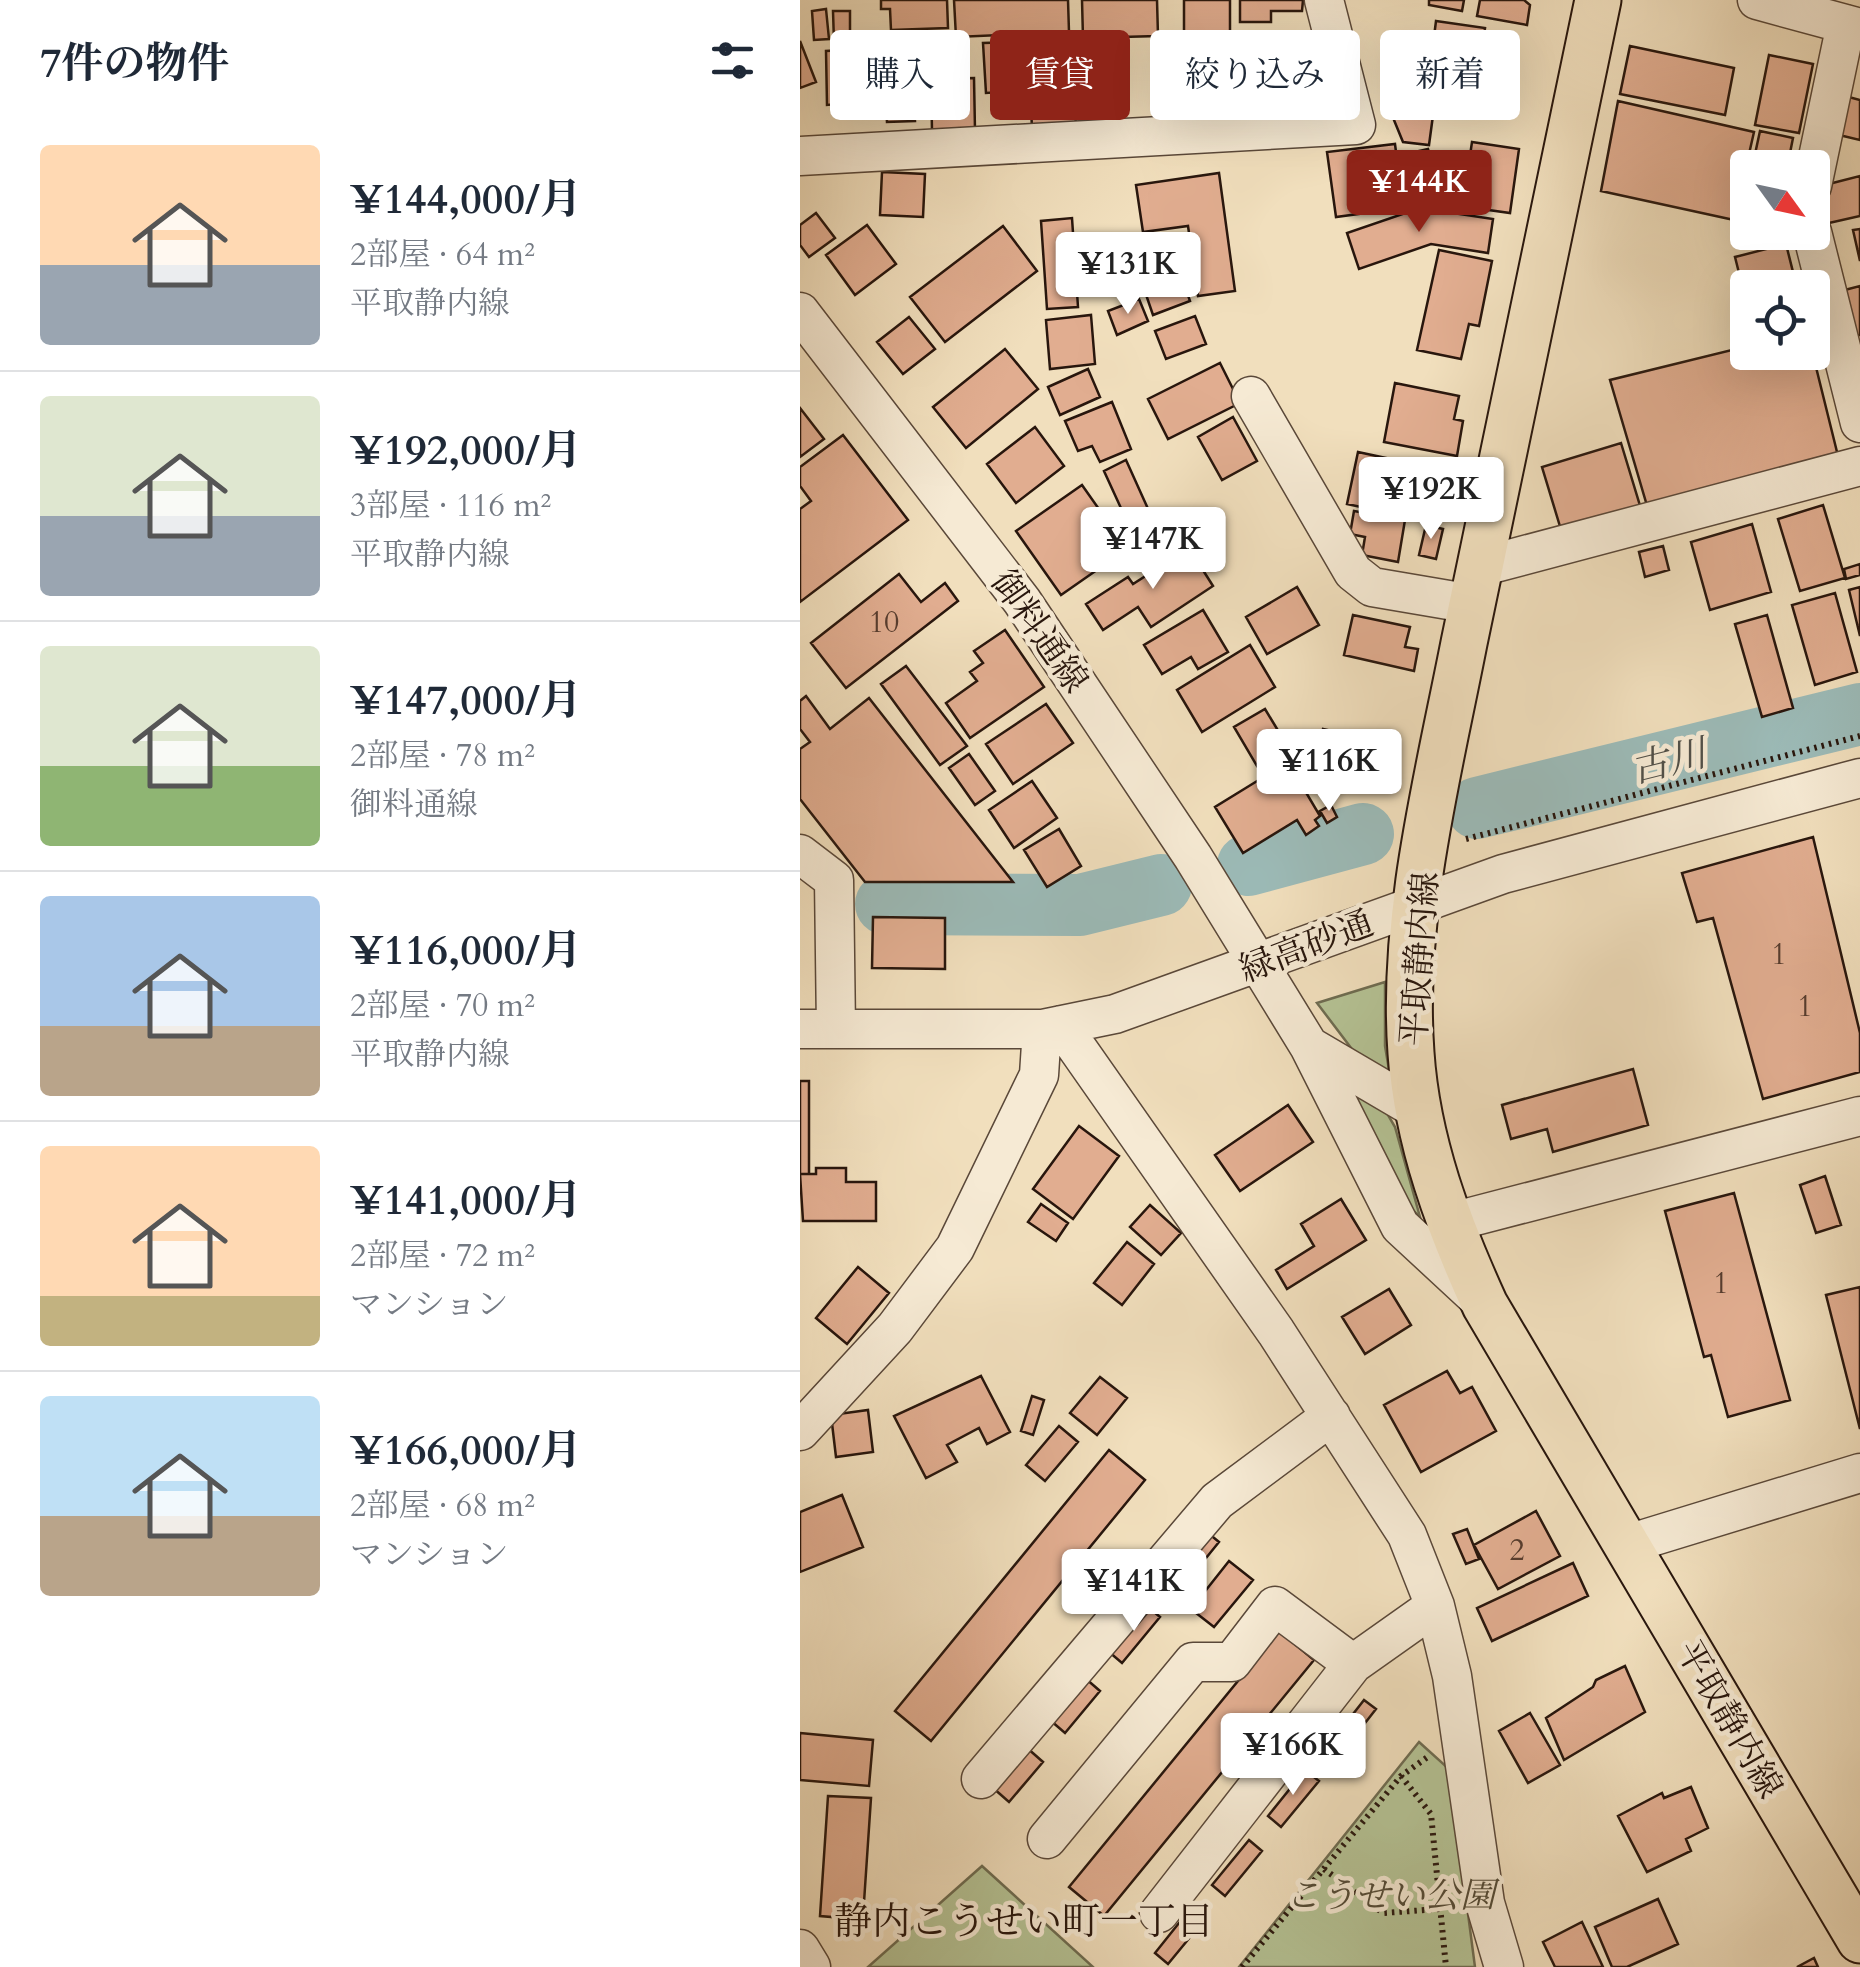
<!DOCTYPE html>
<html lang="ja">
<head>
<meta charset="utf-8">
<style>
  :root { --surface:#fff; --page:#f2f2f3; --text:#1f2937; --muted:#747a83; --line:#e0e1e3; --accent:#8f2418 }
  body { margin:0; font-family:Cardo,"Noto Serif JP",serif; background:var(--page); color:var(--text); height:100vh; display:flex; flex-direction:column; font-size:38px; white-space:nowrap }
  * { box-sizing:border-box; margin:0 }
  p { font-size:32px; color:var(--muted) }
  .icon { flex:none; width:55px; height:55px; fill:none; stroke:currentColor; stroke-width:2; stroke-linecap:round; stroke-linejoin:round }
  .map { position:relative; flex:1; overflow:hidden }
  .sheet { display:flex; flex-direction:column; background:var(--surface); width:800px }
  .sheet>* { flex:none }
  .top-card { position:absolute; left:30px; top:30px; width:880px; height:90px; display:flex; gap:20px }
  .needle { width:65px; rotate:123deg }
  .buttons { position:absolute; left:930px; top:150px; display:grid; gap:20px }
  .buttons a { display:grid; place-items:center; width:100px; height:100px; border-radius:10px; background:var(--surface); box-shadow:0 10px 40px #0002; font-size:50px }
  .price { position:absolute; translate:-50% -85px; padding:0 22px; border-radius:10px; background:#fff; color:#222; font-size:32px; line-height:65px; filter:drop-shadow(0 2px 5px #0008) }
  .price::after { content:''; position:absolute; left:50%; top:60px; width:30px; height:22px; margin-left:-15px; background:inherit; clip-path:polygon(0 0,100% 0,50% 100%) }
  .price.selected { background:var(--accent); color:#fff }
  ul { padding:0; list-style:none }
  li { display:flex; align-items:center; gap:30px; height:250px; padding:0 40px }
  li+li { border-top:2px solid var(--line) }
  li span { display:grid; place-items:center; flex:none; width:280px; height:200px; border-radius:10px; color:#555 }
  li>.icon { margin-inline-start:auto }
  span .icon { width:120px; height:120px; fill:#fffc; stroke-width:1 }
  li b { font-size:42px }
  h2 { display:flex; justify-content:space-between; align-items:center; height:120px; padding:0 40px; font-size:42px }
  .pill { padding:0 35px; border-radius:10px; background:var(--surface); box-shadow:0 10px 40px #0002; font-size:35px; line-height:90px }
  .pill.selected { background:var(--accent); color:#fff }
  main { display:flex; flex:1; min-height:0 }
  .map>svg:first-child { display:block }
  .green { fill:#b5c395; stroke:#6e6c51; stroke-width:2.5 }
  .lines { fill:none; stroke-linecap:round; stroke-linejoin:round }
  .river { stroke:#9cbbb8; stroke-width:62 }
  .building { fill:#e1ad90; stroke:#28160d; stroke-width:2.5 }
  .minor-casing { stroke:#5a4839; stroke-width:41 }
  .major-casing { stroke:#28160d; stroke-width:49 }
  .path { stroke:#28160d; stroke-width:6; stroke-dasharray:2.5 5; stroke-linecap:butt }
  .minor { stroke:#f6ead4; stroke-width:38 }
  .major { stroke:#f1dfbd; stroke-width:45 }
  .labels { text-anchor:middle; stroke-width:9; stroke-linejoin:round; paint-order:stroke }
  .number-label { font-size:30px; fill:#563c2e }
  .street-label { font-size:35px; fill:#28160d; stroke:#f6ead4 }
  .park-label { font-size:35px; font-style:italic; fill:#524a36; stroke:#f6ead4 }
  .water-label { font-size:38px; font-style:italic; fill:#515049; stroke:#f6ead4 }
  .neighbourhood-label { font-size:38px; fill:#28160d; stroke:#f6ead4 }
</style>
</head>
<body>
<main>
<section class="sheet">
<h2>7件の物件<svg class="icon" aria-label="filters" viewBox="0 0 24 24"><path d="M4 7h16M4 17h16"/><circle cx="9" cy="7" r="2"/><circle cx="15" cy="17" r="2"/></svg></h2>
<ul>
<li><span style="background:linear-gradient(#ffd9b3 60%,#9aa5b1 0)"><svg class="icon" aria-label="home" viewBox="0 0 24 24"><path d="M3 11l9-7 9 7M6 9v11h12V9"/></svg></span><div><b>¥144,000/月</b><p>2部屋 · 64 m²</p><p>平取静内線</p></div></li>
<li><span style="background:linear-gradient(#dfe7d0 60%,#9aa5b1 0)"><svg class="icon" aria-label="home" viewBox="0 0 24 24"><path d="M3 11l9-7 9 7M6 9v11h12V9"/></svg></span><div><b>¥192,000/月</b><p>3部屋 · 116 m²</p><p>平取静内線</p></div></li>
<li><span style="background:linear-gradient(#dfe7d0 60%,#8fb573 0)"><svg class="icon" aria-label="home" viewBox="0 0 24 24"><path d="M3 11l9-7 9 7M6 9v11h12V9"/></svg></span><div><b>¥147,000/月</b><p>2部屋 · 78 m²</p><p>御料通線</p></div></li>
<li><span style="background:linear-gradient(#a9c7e8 65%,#b9a48a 0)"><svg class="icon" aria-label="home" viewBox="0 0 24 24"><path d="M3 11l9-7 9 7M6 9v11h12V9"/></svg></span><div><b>¥116,000/月</b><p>2部屋 · 70 m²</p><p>平取静内線</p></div></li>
<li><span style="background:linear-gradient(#ffd9b3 75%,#c2b280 0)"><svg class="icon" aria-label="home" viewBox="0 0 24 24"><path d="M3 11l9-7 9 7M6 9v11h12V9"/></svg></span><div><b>¥141,000/月</b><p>2部屋 · 72 m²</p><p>マンション</p></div></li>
<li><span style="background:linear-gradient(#bfe0f5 60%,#b9a48a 0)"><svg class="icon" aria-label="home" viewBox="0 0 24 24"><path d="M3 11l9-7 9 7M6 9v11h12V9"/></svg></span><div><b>¥166,000/月</b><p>2部屋 · 68 m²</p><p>マンション</p></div></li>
</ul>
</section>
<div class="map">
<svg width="1060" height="1967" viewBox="0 0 1060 1967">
  <rect width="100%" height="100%" fill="#f1dfbd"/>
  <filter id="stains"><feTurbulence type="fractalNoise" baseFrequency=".002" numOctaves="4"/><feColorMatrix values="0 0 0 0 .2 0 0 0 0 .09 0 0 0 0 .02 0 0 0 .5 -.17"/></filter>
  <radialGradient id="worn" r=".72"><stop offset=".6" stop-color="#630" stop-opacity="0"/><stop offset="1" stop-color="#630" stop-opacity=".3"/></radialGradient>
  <path class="green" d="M585,982V1046L591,1082L561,1061L517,1003Z
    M533,1075L584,1108L595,1127L620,1217L607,1205Z
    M619,1742L649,1769L675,1967H439Z
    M182,1866L293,1967H68Z"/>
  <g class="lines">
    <path class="river" d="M677,808L1060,714
      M448,865L563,834
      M86,904L280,905L361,885"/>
  </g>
  <path class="building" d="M81,0H147L148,28L91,30L90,9H81Z
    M154,0H268L269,32L156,37Z
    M282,0H357L358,36L283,38Z
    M384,0H430V36H384Z
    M440,0H503L502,11H471V22H440Z
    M629,0H664L662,11L629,5Z
    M680,0H724L730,5L727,25L677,16Z
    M26,9L29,39L14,40L12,11Z
    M33,11H50V42H34Z
    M636,21L685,28L676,99L627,92Z
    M488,33L489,109H438L437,35Z
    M0,41L16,82L0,88Z
    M216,42L218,91L186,93L183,43Z
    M396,44H428V111H396Z
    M830,46L934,68L925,115L820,94Z
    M62,49L64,116L39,117L38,104L27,105L26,51Z
    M524,52L532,106L501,111L494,56Z
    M111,53L115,121L87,122L83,55Z
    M969,55L1013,64L999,133L955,125Z
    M174,78L175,130L132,131L131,79Z
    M274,86L276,126L232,128L230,89Z
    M1045,96L1060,100V140L1035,134Z
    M818,101L954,132L934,220L801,191Z
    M587,103L634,108L629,145L603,142Z
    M960,131L993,138L987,168H952Z
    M672,142L719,149L710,213L617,200L606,154L628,149L634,171L667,176Z
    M595,144L603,208L536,217L527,152Z
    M82,172L125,174L123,217L80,215Z
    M419,173L435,291L398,296L388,226L343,232L336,185Z
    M1060,176V216L1029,223L1021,186Z
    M948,189V229L939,227Z
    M620,208L693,219L688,253L631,244L559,269L547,233Z
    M16,213L35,238L9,257L0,245V225Z
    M272,218L278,307L247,309L241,221Z
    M67,225L96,264L55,295L26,255Z
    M203,226L237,271L145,342L110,297Z
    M1060,229V261L1053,230Z
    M986,244L997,288H948V309L935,257Z
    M639,250L692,261L679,326L669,324L661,359L617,350Z
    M378,266L390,301L353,315L341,280Z
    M1060,286V335L1052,336L1041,291Z
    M339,299L348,321L317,335L308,311Z
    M291,315L295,364L250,369L246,320Z
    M395,316L406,344L366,359L355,331Z
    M109,317L135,349L103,374L77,342Z
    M948,346V352L1012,351L1039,460L848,509L810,380Z
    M205,349L238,389L166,448L133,407Z
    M420,363L440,403L368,439L348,399Z
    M288,369L300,397L260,415L248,387Z
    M595,383L659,396L654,419L663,421L657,456L584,442Z
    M312,402L331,449L300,462L292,446L278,451L265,421Z
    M0,408L24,439L0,457Z
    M433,417L457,461L422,480L398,437Z
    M235,427L264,466L216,503L187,464Z
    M43,435L108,520L0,602V509L11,501L0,486V467Z
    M821,443L841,509L762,533L742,467Z
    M558,452L628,467L617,519L547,504Z
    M326,460L358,531L336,541L304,471Z
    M282,485L327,549L261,595L216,531Z
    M1023,505L1045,578L1000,591L978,519Z
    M554,511L605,520L598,562L562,555L565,537L550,534Z
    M952,524L971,592L910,610L891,542Z
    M626,525L643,529L636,559L619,555Z
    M863,546L869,570L845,577L839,552Z
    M389,548L413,586L351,627L338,607L303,630L286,604L328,577L333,584Z
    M1060,564V575L1046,579L1044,569Z
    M99,574L121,602L145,583L158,601L46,688L11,643Z
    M497,587L519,625L467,654L446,617Z
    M1060,587V636L1049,590Z
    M1035,593L1057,672L1015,685L992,605Z
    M403,610L428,652L398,669L391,657L362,674L344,645Z
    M553,615L610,627L605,647L618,649L614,671L544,655Z
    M967,615L993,708L962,717L935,624Z
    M205,630L244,687L170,738L146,703L177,681L170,672L183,663L174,651Z
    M450,645L475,687L402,732L377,690Z
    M106,666L167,746L140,765L81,684Z
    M6,696L30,729L69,698L213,882H65L0,799V749L10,742L0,729V701Z
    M246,704L273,743L213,784L186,744Z
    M465,709L488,747L457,766L434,727Z
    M523,729L580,742L568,791L512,777Z
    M169,754L195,791L175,805L149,768Z
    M488,762L520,816L515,820L519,826L506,835L497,820L443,853L415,807Z
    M232,781L257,818L214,848L189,810Z
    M531,805L537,817L527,823L520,811Z
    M259,829L281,866L247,887L224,850Z
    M1013,837L1060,1033V1072L963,1099L913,918L897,922L882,873Z
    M73,917L145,918V969L72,968Z
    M833,1069L848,1125L753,1152L747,1129L711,1139L702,1105Z
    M0,1081H9V1174H0Z
    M488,1105L513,1142L440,1191L415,1155Z
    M279,1126L319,1156L273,1219L233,1189Z
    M16,1168H46V1182H76V1221H3L0,1174H16Z
    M1025,1176L1041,1225L1016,1233L1000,1185Z
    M934,1193L990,1400L928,1417L911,1355L904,1357L865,1211Z
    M541,1199L566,1240L487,1289L476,1270L514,1246L501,1224Z
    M241,1204L268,1223L256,1241L228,1222Z
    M350,1205L381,1233L361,1255L330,1227Z
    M327,1242L354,1264L322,1305L294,1283Z
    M58,1267L89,1293L47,1344L16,1318Z
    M1060,1287V1429L1026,1295Z
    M589,1289L611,1325L565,1354L542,1317Z
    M647,1371L660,1393L672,1387L696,1431L621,1472L584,1405Z
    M181,1376L210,1432L187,1444L179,1428L147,1445L157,1462L126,1478L94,1416Z
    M300,1377L327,1398L297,1435L270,1413Z
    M232,1396L244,1400L233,1435L221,1431Z
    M68,1410L73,1452L36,1457L31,1415Z
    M259,1426L278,1442L245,1481L226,1465Z
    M309,1450L345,1480L131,1741L95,1711Z
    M42,1495L63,1547L0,1572V1512Z
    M736,1511L760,1556L698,1589L674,1545Z
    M667,1529L679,1559L666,1564L653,1534Z
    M408,1533L419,1542L381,1589L370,1579Z
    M429,1561L453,1580L414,1627L391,1609Z
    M773,1563L788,1596L692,1641L677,1608Z
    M346,1605L360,1617L322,1663L308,1651Z
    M479,1631L514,1660L304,1916L269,1887Z
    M825,1666L845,1712L764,1760L746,1718L793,1687L796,1680Z
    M285,1678L300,1691L265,1733L250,1720Z
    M564,1700L576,1709L537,1759L525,1750Z
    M730,1713L760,1765L728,1783L699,1731Z
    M0,1733L73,1740L69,1786L0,1780Z
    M226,1747L243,1762L209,1802L192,1787Z
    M505,1770L519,1781L481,1827L468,1816Z
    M891,1787L908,1828L886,1839L891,1851L847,1872L818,1816L862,1793L864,1798Z
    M28,1796L71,1798L62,1932L42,1931L43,1918L20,1916Z
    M449,1840L462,1851L425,1896L412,1885Z
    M858,1899L878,1944L827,1967H812L795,1927Z
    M391,1908L405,1919L368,1964L355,1953Z
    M782,1922L803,1967H755L743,1942Z
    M1014,1958L1018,1967H997Z"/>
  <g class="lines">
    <g class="minor-casing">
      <path id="minor" d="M957,0L1060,28
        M0,156L556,125L524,0
        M1012,186L1046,24
        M1012,232L1060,423
        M0,312L222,601L393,857L509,1046L600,1226L682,1302
        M451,396L553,572L572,587L672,604
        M680,567L1060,466
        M0,854L34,880L36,1029
        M261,1025L476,1332L607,1535L635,1606L652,1676L685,1903L704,1967
        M0,1029H242L315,1014L703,874L1060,778
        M509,1046L618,1110
        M648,1223L1060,1116
        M0,1431L95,1328L155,1248L239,1075L242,1029
        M828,1544L1060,1473
        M181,1779L417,1501L531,1416
        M247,1839L393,1662H432L475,1606L553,1664
        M359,1913L553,1664L635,1606
        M0,1949L11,1967"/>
    </g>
    <g class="major-casing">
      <path id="major" d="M798,0C753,214 707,428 664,643C638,776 601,917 611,1053C617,1142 649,1226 685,1305L1060,1940"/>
    </g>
    <path class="path" d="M666,839L1060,736
      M601,1776L631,1814L646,1967
      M524,1869L583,1913L640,1909
      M442,1967L601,1776L629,1756"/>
    <use href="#minor" class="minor"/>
    <use href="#major" class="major"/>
  </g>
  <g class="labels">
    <g class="number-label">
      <text x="84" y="632">10</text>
      <text x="979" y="964">1</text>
      <text x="1005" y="1016">1</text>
      <text x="921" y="1293">1</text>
      <text x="717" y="1560">2</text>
    </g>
    <g class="street-label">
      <text transform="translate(240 631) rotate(55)" y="12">御料通線</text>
      <text transform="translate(506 946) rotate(-21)" y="12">緑高砂通</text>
      <text transform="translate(619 959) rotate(-86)" y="12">平取静内線</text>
      <text transform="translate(930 1719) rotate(60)" y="12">平取静内線</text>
    </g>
    <g class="park-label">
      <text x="590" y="1907">こうせい公園</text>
    </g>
    <g class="water-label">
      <text transform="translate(868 761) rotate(-14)" y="13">古川</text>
    </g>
    <g class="neighbourhood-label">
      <text x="224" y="1934">静内こうせい町一丁目</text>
    </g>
  </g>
  <rect width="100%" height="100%" filter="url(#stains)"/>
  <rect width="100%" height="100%" fill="url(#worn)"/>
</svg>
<div class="buttons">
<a><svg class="needle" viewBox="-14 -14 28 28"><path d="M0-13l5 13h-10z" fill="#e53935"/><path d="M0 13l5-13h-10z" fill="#747a83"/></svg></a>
<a><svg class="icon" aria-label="locate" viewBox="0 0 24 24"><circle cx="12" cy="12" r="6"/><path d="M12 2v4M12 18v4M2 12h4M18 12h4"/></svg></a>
</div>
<b class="price selected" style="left:619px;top:235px">¥144K</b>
<b class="price" style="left:328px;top:317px">¥131K</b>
<b class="price" style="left:631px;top:542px">¥192K</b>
<b class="price" style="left:353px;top:592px">¥147K</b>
<b class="price" style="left:529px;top:814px">¥116K</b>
<b class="price" style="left:334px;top:1634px">¥141K</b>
<b class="price" style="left:493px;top:1798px">¥166K</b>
<div class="top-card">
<a class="pill">購入</a>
<a class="pill selected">賃貸</a>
<a class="pill">絞り込み</a>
<a class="pill">新着</a>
</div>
</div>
</main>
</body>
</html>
